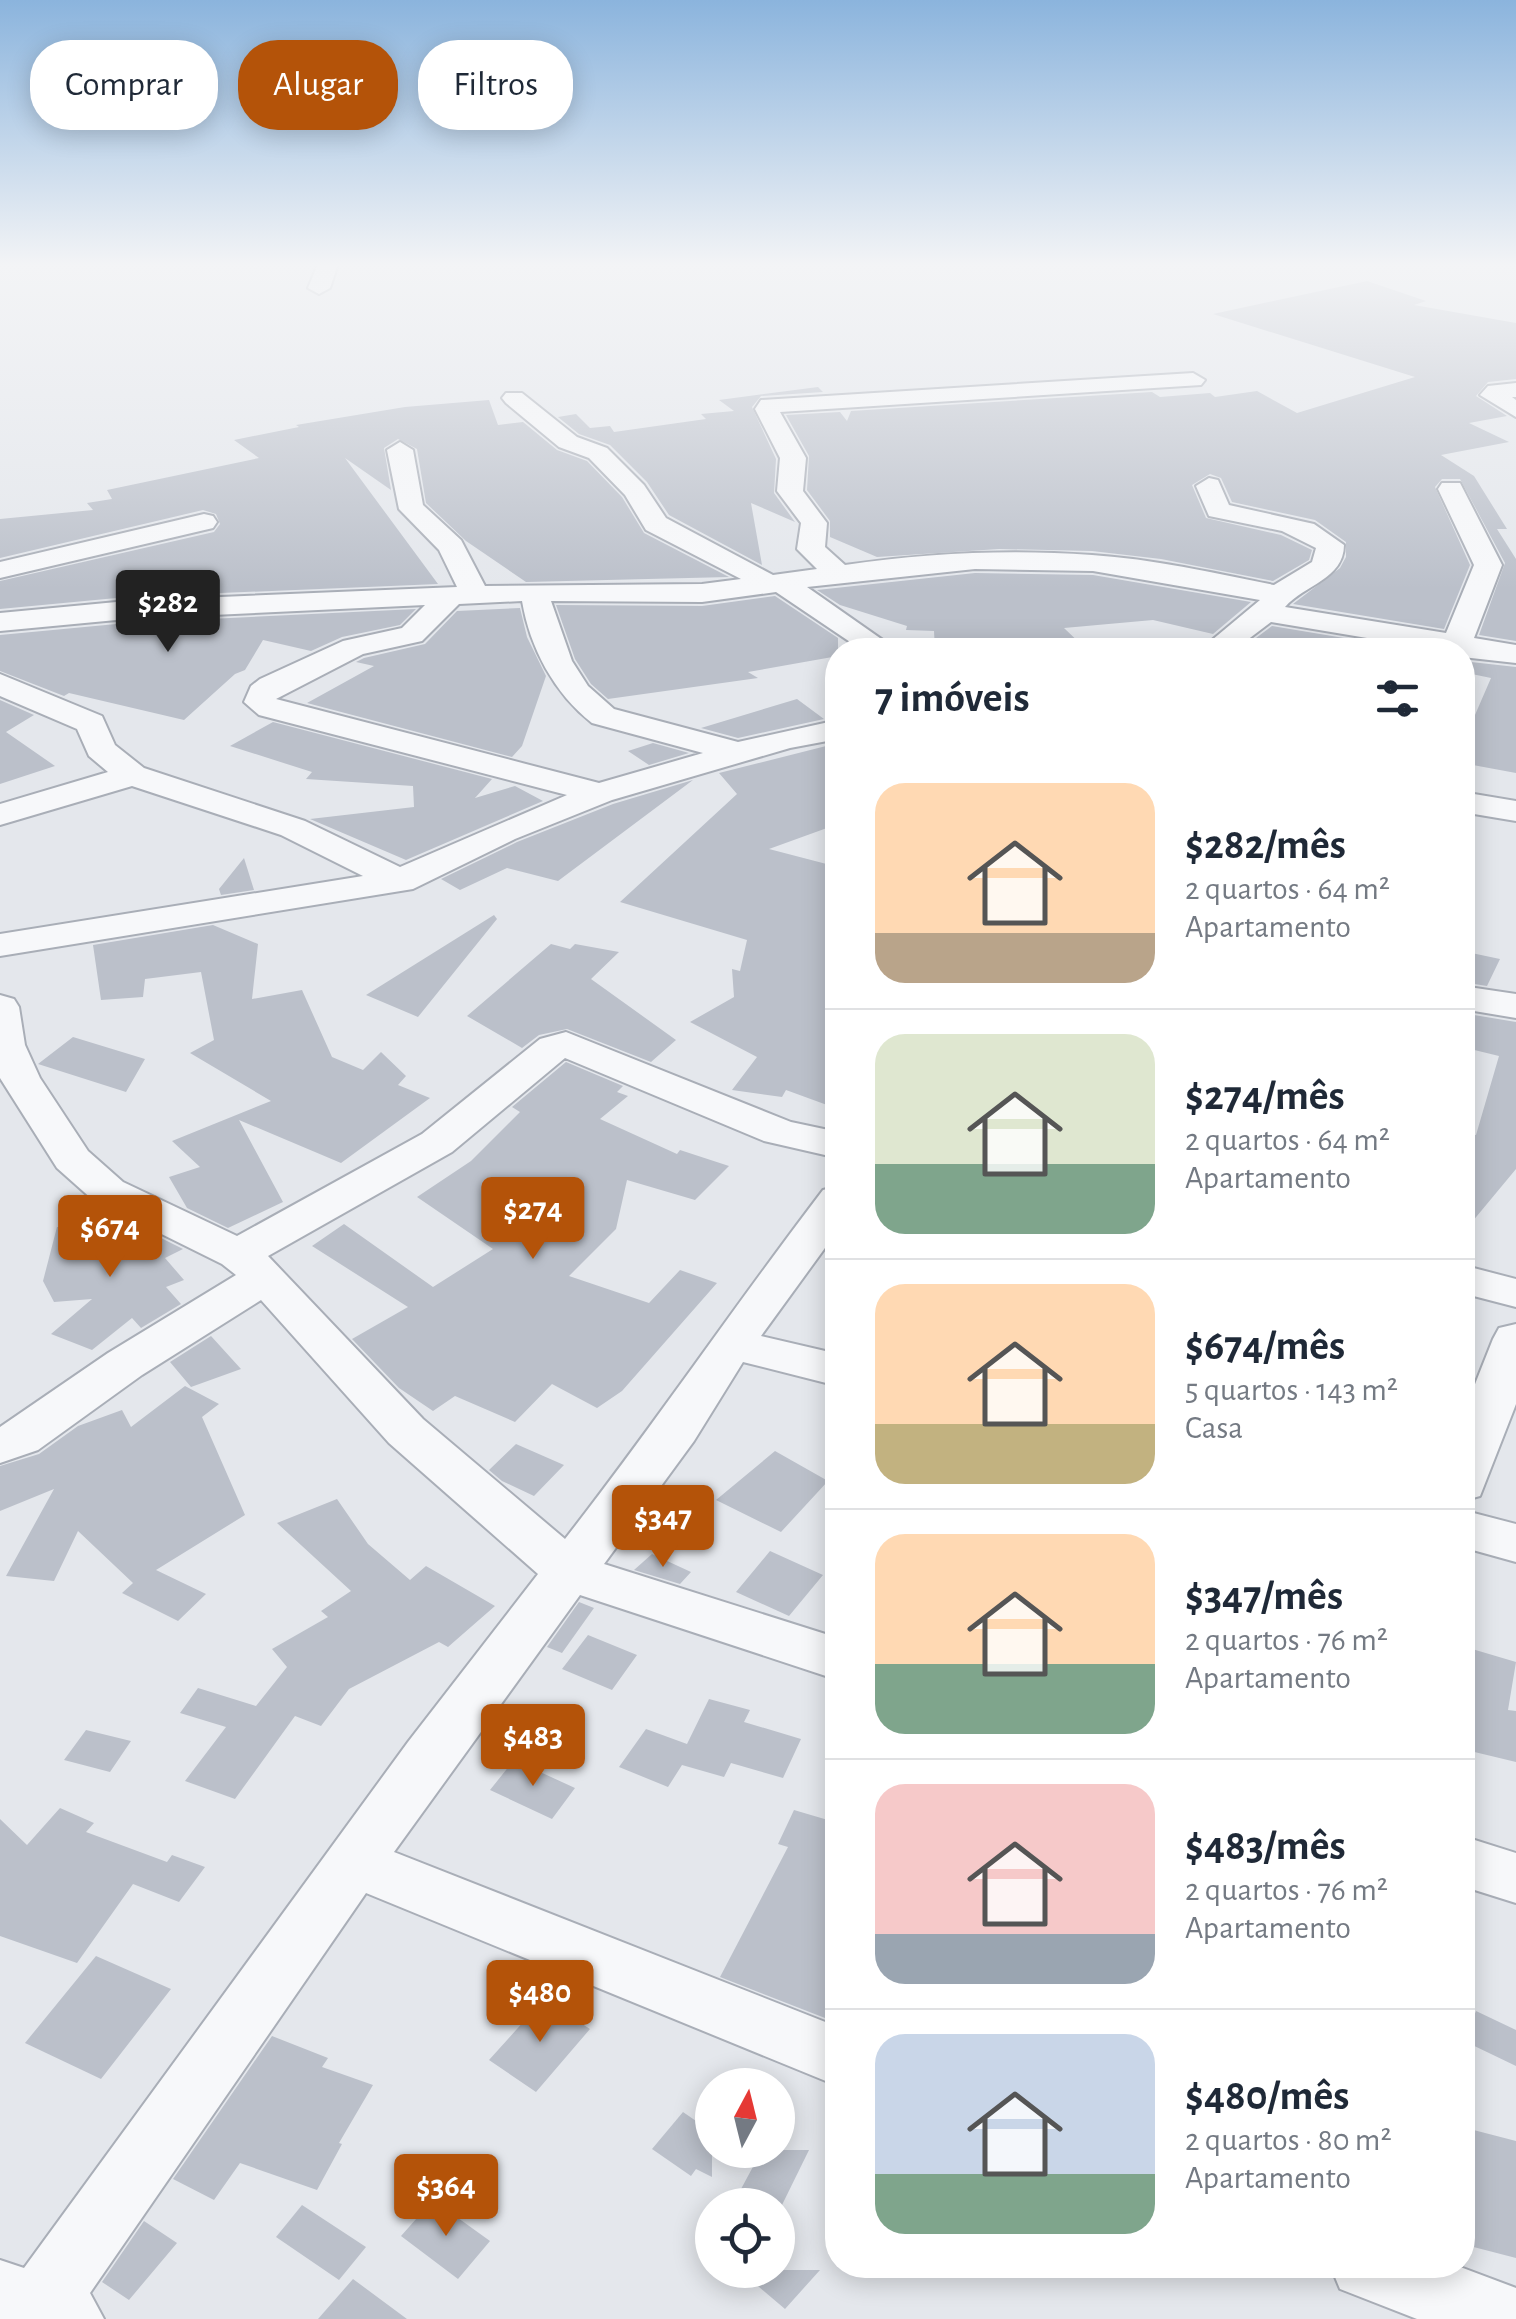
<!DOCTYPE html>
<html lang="pt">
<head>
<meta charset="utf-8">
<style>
  :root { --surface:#fff; --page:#f6f6f7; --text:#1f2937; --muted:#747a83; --line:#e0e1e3; --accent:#b45309 }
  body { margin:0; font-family:"Alegreya Sans",sans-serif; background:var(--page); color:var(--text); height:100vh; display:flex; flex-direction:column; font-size:38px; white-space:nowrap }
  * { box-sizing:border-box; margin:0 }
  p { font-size:32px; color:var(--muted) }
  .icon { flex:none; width:55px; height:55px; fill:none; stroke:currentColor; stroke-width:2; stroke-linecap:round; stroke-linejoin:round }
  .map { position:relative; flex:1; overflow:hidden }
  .drawer { position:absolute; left:825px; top:638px; width:650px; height:1640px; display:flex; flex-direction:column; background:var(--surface); border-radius:40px; box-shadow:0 5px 25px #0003 }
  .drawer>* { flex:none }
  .guide { position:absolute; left:30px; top:40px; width:645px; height:90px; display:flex; gap:20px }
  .needle { width:65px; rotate:7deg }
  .tools { position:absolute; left:695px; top:2068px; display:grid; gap:20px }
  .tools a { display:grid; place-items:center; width:100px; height:100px; border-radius:50%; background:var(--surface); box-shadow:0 5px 25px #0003; font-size:50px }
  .price { position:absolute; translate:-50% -85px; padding:0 22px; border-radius:10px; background:var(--accent); color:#fff; font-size:32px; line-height:65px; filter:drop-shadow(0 2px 5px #0008) }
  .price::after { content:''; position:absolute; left:50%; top:60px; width:30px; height:22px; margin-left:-15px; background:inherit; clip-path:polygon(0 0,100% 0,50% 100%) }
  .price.current { background:#222; color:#fff }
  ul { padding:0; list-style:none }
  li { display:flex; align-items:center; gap:30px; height:250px; padding:0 50px }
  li+li { border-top:2px solid var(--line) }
  li span { display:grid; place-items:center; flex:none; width:280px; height:200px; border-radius:30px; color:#555 }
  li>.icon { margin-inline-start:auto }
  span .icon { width:120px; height:120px; fill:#fffc; stroke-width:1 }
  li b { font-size:42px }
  h2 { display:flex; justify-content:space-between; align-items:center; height:120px; padding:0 50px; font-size:42px }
  .tag { padding:0 35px; border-radius:40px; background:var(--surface); box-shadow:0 5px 25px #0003; font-size:35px; line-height:90px }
  .tag.current { background:var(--accent); color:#fff }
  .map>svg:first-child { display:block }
  .building { fill:#bbc0ca }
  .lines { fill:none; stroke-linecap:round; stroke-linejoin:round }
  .minor-casing { stroke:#a9aeb7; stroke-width:4 }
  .minor { fill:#f7f8fa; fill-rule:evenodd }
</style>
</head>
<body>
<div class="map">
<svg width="1516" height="2319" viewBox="0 0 1516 2319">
  <rect width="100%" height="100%" fill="#e4e7ec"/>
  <path class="building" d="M1367,281L1426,301L1414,305L1516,323V379L1488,382L1476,396L1507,416L1469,423L1509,442L1441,455L1474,476L1507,529H1497L1516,559V641L1479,635L1505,563L1460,479H1442L1435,487L1470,565L1444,629L1293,604L1340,568L1346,557V542L1315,520L1232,502L1221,478L1210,474L1192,485L1206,518L1281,535L1312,550L1309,560L1273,581L1161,559L1092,551L999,549L877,557L830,537V521L807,490L809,456L786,415L840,412L847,421L851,411L1152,392L1160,397L1210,393L1215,397L1257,391L1297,413L1415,377L1213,314Z
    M818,387L823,392L761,396L752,407L776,459L774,493L795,522L751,503L762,565L669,515L647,482L610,445L579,434L558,417L576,414L590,428L610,426L614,432L706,419L701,414L734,411L719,400Z
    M489,400L498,425L523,422L557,450L587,461L622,497L644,533L729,577L526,582L466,541L426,503L417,449L398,439L384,448L391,490L345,458L438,584L127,597L0,609V581L214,532L220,524L216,514L203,510L0,558V519L93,510L87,503L112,499L107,490L259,458L234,440L299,427L296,425L405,407Z
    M975,573L1093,575L1251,602L1213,634L1153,620L1064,628L1087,650H935L934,631L906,630L907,626L840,605L817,590Z
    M775,596L838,638V656L748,672L758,678L608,699L591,684L575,659L556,605L702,606Z
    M520,608L527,637L546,676L522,746L512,757L307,703L374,666L356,662L364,658L425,644L457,611Z
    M416,609L400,625L342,637L311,651L263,640L245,670L235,674L184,720L69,693L64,696L0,671V635L127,623Z
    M1272,626L1416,650H1240Z
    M1462,661L1516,667V773L1462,763V745L1491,678L1462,672Z
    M797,699L824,719L738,738L701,728Z
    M0,700L34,715L6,732L55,766L0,784Z
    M273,722L492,779L475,798L515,786L543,801L406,860L310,819L414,807L413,786L306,779L312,772L230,746Z
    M653,743L689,753L649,765L628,751Z
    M838,743V824L769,849L838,867V1109L786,1090L782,1097L732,1090L757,1057L690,1022L734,997L732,969L740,971L747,940L620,902L737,794L719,773Z
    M693,780L558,881L507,868L460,890L441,879L517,842L613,804Z
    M244,858L254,890L221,895L219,889Z
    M494,915L497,919L418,1017L366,995Z
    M213,925L258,944L252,999L302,990L332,1057L363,1070L381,1052L406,1076L398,1085L430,1098L341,1163L239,1120L283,1202L228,1228L187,1208L169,1177L200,1167L172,1141L271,1101L190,1053L214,1040L201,972L145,979L143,997L101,1000L93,945Z
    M551,944L570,949L575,944L619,952L591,979L676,1040L651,1062L567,1029L539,1035L522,1048L467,1016Z
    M1462,951L1500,959L1487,986L1462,982Z
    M1462,1013L1516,1022V1169L1462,1234V1133L1476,1135L1499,1056L1462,1047Z
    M73,1037L145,1059L126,1092L38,1064Z
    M566,1062L623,1086L617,1092L628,1096L600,1119L677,1154L680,1150L729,1166L695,1200L627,1180L616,1229L569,1276L649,1303L680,1270L717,1283L622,1391L597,1408L552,1384L515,1422L455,1396L433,1411L399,1388L352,1339L408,1307L312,1246L344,1224L433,1287L493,1249L417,1197L471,1161L520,1112L512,1107Z
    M57,1227L147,1231L183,1249L165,1258L184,1280L166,1287L181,1304L141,1328L132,1318L92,1350L51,1334L92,1299L54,1302L43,1281Z
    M211,1336L241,1369L191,1387L170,1362Z
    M185,1386L219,1404L202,1417L245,1515L156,1570L206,1594L178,1621L122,1593L133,1583L78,1531L54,1581L6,1576L54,1489L0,1511V1466L39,1454L78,1426L122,1410L131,1427Z
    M516,1444L564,1465L534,1496L502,1481L489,1470Z
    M775,1451L828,1481L781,1532L716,1500Z
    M337,1499L368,1544L410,1580L426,1566L495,1606L448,1647L439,1642L349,1689L321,1726L295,1716L235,1799L185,1781L226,1727L180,1713L198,1688L256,1706L287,1667L272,1649L328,1617L321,1611L351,1591L277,1523Z
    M770,1551L823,1575L789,1616L736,1592Z
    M652,1554L691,1572L680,1584L634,1570Z
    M579,1602L594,1608L562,1653L547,1647Z
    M588,1635L637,1655L612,1690L562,1669Z
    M1462,1646L1516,1662L1508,1710L1516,1711V1762L1462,1749Z
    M709,1699L750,1710L744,1722L801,1739L783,1778L731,1763L724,1777L682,1765L668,1787L619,1767L646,1729L687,1744Z
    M505,1705L539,1720L516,1749L483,1735Z
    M86,1730L131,1741L110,1772L64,1760Z
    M514,1760L575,1788L552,1819L490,1790Z
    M60,1808L94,1823L86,1832L167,1862L172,1855L205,1867L179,1902L133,1884L77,1963L0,1936V1819L27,1845Z
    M794,1810L838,1823V1991L825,2018L720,1977L788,1847L778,1844Z
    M96,1956L171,1989L101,2079L25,2043Z
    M544,1999L590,2029L536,2092L489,2060Z
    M1476,2011L1516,2030V2066L1464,2041Z
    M272,2036L328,2058L322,2067L373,2085L339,2143L342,2144L317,2190L240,2163L214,2200L173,2179Z
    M683,2112L712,2132V2177L696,2169L691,2176L652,2149Z
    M1462,2127L1516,2141V2258L1462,2244Z
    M762,2150H809L781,2207L741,2189Z
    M433,2200L490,2241L458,2279L401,2236Z
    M302,2205L366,2247L339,2280L276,2237Z
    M144,2221L177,2243L129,2300L102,2282Z
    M739,2270H820L785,2309Z
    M353,2279L407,2319H318Z"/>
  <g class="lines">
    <g class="minor-casing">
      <path id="minor" d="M318,264H338L330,288L319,294L308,288Z
        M1193,373L1205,380L1201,385L780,412L806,458L803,491L827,523L825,547L845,565C926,553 1010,549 1092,555C1153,559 1214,573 1274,585L1312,562L1316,548L1282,531L1209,516L1196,486L1209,478L1218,480L1229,505L1314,524L1344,545C1344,579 1304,585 1285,607L1446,633L1474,565L1438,489L1442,483H1460L1502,565L1474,638L1516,645V663L1462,657V650H1439L1271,622L1234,650H1200L1260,600L1093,571L975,569L807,587L897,650H862L776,592L702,602L551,601L572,661L588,686L614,709L738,742L838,720V739L790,748L612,800L515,839L413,889L0,956V934L363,876L281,835L132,786L0,825V804L108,772L89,756L77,729L0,696V674L102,716L115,745L144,768L305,821L400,867L567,795L259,715L244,702L251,686L260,679L343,641L402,628L425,605L127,619L0,631V613L127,601L457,587L439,550L399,509L387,450L400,442L413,450L423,505L461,540L485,586L702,584L741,579L646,530L625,495L589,458L559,447L506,403L502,398L506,393H522L577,437L607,448L644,485L666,518L773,575L817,569L797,549L801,523L777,491L780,458L755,409L761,400ZM522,601C530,648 554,693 592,723L703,753L599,783L276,699L363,654L422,641L459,604Z
        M1516,383V397H1512L1516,400V417L1480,395L1488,386Z
        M204,514L213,516L217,522L213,528L0,578V562Z
        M1462,792L1516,801V821L1462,812Z
        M1462,986L1516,994V1018L1462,1009Z
        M0,995L14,999L19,1007L25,1045L40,1078L88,1151L123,1182L237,1236L422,1134L540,1039L566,1032L791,1122L838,1132V1158L764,1141L565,1058L452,1152L268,1256L423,1419L565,1539C654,1425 735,1305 823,1190L838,1186V1230L761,1336L838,1354V1386L743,1362L694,1441L604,1564L838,1638V1680L580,1595L394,1852L838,2027V2086L366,1893L90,2293L104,2319H0V2260L24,2268L408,1742L538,1574L389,1443L261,1300L142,1375L38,1450L0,1463V1427L108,1353L236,1275L222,1264L93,1200L57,1168L0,1078Z
        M1462,1265L1516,1279V1307L1462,1293Z
        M1516,1324V1404L1480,1496L1462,1501V1417L1493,1339L1499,1328Z
        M1462,1510L1516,1524V1562L1462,1547Z
        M1462,1836L1516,1853V1903L1462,1886Z
        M1330,2265H1455L1516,2288V2319H1417L1340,2289Z"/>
    </g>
    <use href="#minor" class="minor"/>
  </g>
  <linearGradient id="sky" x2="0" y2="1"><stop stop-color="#8bb4dd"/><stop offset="0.45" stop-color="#f3f4f6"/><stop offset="1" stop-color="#f3f4f6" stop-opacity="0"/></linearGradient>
  <rect width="1516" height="589" fill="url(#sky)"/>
</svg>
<div class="tools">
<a><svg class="needle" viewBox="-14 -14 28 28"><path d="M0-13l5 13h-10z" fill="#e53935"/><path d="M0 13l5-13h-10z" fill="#747a83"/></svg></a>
<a><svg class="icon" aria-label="locate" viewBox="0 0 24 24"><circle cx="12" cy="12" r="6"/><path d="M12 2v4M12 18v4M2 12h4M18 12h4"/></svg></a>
</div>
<b class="price current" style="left:168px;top:655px">$282</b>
<b class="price" style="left:533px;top:1262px">$274</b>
<b class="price" style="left:110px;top:1280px">$674</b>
<b class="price" style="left:663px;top:1570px">$347</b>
<b class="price" style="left:533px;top:1789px">$483</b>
<b class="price" style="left:540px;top:2045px">$480</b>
<b class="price" style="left:446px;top:2239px">$364</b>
<div class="guide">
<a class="tag">Comprar</a>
<a class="tag current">Alugar</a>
<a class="tag">Filtros</a>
</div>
<section class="drawer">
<h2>7 imóveis<svg class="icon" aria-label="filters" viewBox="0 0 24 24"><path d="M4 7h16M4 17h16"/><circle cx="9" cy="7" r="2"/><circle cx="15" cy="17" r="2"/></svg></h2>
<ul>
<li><span style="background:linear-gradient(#ffd9b3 75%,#b9a48a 0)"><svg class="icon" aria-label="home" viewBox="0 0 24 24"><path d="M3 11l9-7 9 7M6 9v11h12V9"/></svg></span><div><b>$282/mês</b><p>2 quartos · 64 m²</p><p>Apartamento</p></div></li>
<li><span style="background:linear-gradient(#dfe7d0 65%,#7fa58c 0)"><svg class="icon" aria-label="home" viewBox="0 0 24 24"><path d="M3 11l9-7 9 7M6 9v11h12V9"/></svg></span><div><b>$274/mês</b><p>2 quartos · 64 m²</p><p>Apartamento</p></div></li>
<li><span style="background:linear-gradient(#ffd9b3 70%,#c2b280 0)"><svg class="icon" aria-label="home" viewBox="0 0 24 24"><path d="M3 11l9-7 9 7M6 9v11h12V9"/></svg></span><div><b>$674/mês</b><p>5 quartos · 143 m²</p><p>Casa</p></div></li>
<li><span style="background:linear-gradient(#ffd9b3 65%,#7fa58c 0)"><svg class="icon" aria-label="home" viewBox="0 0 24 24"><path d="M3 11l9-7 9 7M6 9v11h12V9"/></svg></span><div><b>$347/mês</b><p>2 quartos · 76 m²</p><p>Apartamento</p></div></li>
<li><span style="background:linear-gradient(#f6c9c9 75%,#9aa5b1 0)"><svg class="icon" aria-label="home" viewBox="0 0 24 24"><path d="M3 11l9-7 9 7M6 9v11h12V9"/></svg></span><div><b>$483/mês</b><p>2 quartos · 76 m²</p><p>Apartamento</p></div></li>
<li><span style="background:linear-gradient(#c9d6e8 70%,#7fa58c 0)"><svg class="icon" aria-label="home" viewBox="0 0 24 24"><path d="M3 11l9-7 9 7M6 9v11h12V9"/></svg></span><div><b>$480/mês</b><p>2 quartos · 80 m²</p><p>Apartamento</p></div></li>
</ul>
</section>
</div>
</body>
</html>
